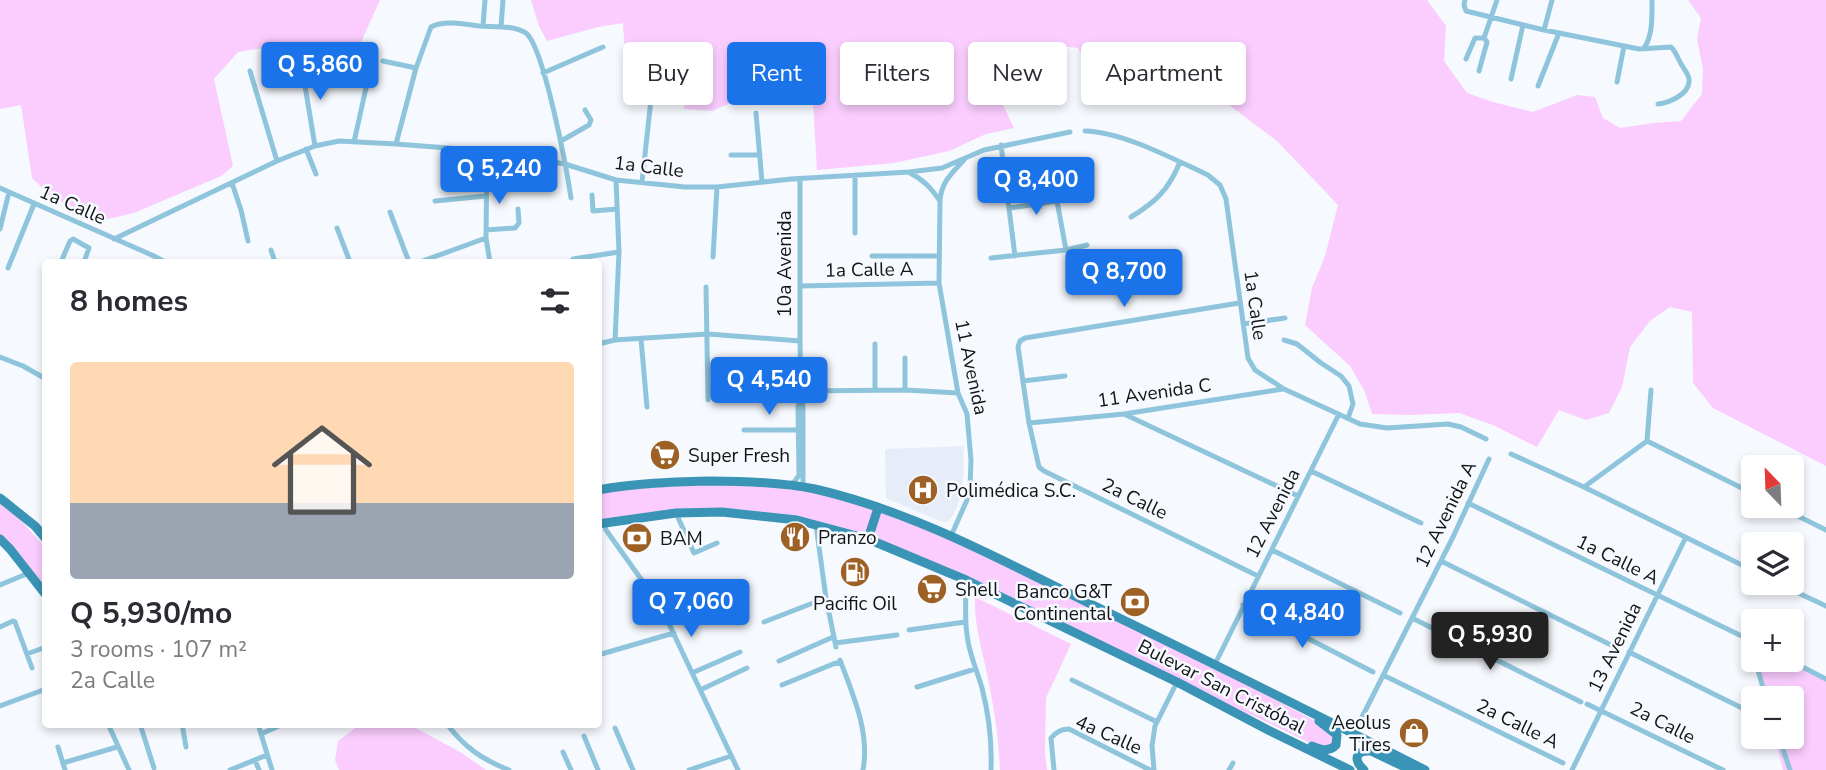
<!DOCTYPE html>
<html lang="en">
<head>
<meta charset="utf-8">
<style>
  :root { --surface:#fff; --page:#f2f2f3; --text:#2b2b33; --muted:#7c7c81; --accent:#1a73e8 }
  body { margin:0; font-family:"Nunito Sans",sans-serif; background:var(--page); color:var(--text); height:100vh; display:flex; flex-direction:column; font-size:26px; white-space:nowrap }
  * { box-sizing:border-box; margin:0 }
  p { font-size:23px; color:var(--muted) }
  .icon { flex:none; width:38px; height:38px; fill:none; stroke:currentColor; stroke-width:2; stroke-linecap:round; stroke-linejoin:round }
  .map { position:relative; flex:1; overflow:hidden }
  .drawer { position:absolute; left:42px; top:259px; width:560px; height:469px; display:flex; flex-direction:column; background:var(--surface); border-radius:7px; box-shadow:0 4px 10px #0003 }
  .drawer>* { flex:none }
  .guide { position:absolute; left:623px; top:42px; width:665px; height:63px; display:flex; gap:14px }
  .needle { width:46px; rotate:337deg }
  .fabs { position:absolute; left:1741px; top:455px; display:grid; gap:14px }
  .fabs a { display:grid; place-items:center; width:63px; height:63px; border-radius:7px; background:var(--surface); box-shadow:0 4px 10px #0003; font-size:35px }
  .price { position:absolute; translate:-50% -60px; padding:0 16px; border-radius:7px; background:var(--accent); color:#fff; font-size:23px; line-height:46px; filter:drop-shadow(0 2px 4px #0008) }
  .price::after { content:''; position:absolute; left:50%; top:42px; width:21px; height:16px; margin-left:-10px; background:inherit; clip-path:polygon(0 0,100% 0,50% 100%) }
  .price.current { background:#222; color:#fff }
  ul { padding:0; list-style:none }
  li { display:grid; align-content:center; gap:14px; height:371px; padding:0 28px }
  li span { display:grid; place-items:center; height:217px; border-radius:7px; color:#555 }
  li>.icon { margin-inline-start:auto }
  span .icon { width:126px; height:126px; fill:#fffc; stroke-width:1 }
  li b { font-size:30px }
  h2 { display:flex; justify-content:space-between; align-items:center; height:84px; padding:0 28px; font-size:30px }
  .tag { padding:0 24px; border-radius:7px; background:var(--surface); box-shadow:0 4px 10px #0003; font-size:24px; line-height:63px }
  .tag.current { background:var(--accent); color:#fff }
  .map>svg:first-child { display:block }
  .built { fill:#e6edf8 }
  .green { fill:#facdfe }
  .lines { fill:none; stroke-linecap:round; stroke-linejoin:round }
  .minor { stroke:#8fc5dc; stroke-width:5 }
  .primary { stroke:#3a94b5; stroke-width:9 }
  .labels { text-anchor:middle; stroke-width:5; stroke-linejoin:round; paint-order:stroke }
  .street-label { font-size:19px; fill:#121416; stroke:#f6f9fe }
  .poi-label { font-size:19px; fill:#121416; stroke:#f6f9fe; text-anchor:start }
</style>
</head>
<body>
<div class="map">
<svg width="1826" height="770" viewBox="0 0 1826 770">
  <rect width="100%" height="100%" fill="#f6f9fe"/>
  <path class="built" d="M964,446L963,480L960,498L954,514L947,522L939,521L930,517L886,498L885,449Z"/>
  <path class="green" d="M0,0H380L361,42L318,52L281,55L263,48L238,52L214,79L233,166L221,176L134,213L103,220L53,198L32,178L21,105L0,109Z
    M531,0H1427L1446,26L1444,61L1467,93L1493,102L1533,112L1577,95L1595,97L1603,118L1620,128L1653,123L1681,121L1702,94L1703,69L1697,39L1701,18L1688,0H1826V466L1713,408L1693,383L1692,312L1670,307L1650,321L1630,347L1622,387L1609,413L1586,420L1559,410L1537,447L1493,425L1459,413L1410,415L1372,414L1365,392L1350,366L1305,325L1312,288L1325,256L1338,205L1277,141L1229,105L1150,96L1124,98L1099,87L1078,48L1051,45L1014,58L989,76L1014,128L986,134L949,151L894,163L817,170L812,85L799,86L733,102L712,111L684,109L686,89L679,73H660L636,83C626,64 624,45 623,23L598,27L547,41L539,26Z
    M742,484L815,492L875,510L866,537L722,510L599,522V492L623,488Z
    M0,503L15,514L45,547V591L0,536Z
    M879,511L941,535L1249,684L1268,696L1334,731L1335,749L1312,744L1254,716L1234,710L967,577L907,551L870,538Z
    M975,597L1071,644L1046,698L1045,754L1047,770H1000C999,739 994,708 988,678C982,650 974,625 975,597Z
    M1758,660H1789L1826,680V770H1783L1775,737H1792V698H1767Z
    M359,725H410L460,752L486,770H339L335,760L338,741Z"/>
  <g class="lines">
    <path class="minor" d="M1465,0L1464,5L1466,11L1544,30L1639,49L1671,47C1677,53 1678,60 1683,67C1686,72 1690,76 1689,82C1688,95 1668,103 1658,104
      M483,26L485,0
      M501,27L503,0
      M1544,30L1552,0
      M1484,38L1497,0
      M1644,48C1653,36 1652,15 1652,0
      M1466,59L1475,38H1484
      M383,61L416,68
      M302,68L315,146
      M250,71L277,161
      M1479,71L1487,42L1484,38
      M543,73L603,47
      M1511,79L1523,25
      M1617,82L1624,46
      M1538,86L1559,33
      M756,113L762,182
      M1085,131C1123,132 1173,159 1208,175L1220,185L1226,199L1248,358L1255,370L1284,389L1360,424L1387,428L1448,424L1461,427L1486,439
      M561,141L589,125L591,120L585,110
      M354,142L370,70
      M396,144L416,68L431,27C443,20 465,24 479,26C493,27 514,25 526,33C544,47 567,171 571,198
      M1001,145L1015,256
      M306,149L316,174
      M487,151L486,238L490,262
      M731,155H760
      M910,173C924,180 931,188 940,201
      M855,175V233
      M800,179V341L801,391L803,407V487
      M642,182L651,99
      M232,183L241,210L248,241
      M1057,185V201L1066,250
      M0,188L154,256L165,262
      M592,195L593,211L617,209
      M435,201L486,196
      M1010,208L1057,201
      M390,212L409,262
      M1131,217C1156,202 1169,189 1180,162
      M337,228L350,262
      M0,229L9,192
      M486,230L515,228L519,223L518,209
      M114,239L277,161L315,146L339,141L396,144L487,151L565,164L616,180L685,187H717L791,179L909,172L942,168L984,150L1070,132
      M271,250L275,262
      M872,256H939
      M713,257L717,187
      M991,258L1066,250L1087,245
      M573,259L619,252
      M61,262L70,241L73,239L89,248L84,262
      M420,262L486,238
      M8,268L34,204
      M800,286L939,283
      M706,287L708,400
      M1239,303L1025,338L1020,341L1018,347L1029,423L1039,467L1044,471L1258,576
      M1243,324L1285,318
      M641,339L647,407
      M615,340L619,252L616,180
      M1284,340L1297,344L1321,363L1341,376L1349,386L1353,404L1348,418
      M598,344L615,340L708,334L800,341
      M875,344V390
      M0,357L23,366L46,379
      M1023,381L1065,376
      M905,390V358
      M801,391L905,390L958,393
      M1124,414L1298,496
      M1029,423L1124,414L1283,389
      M744,430H798
      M1647,441L1754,494
      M1511,454L1584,487L1754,571
      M1311,471L1421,523
      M789,485L795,481L799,475L798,407L800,397
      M1584,487L1647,441L1651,390
      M1468,503L1754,642
      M1778,506L1826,530
      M676,513L694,553L717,543
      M604,523L606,530L661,607L738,770
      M816,525L826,598L836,647
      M951,536L967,500L970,488L971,460L967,414L958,393L939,283L940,201C941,182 952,173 964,160
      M1272,550L1400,613
      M1441,561L1617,648
      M966,580C966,602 964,625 969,646C972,660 978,674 982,688C989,715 992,742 991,770
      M1777,583L1826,606
      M0,585L24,575
      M1243,605L1373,672
      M1412,618L1581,702
      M764,622L826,598
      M0,627L13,621L15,622L32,668
      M909,630L965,622
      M1749,640L1754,655
      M835,643L897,635
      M1629,652L1754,714
      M27,654L46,647
      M598,655L674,633
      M840,660C853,695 870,732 863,770
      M1755,660L1766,698
      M1789,660L1826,679
      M779,661L833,637
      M1215,664L1339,414
      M692,673L740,652
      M1383,675L1563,763
      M1072,680L1157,722
      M782,685L833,664L841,662
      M917,687L975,669
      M700,690L747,668
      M1587,704L1723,770
      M0,706L46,689
      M108,724L129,770
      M140,724L154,768
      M182,724L186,747
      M258,724L272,770
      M447,724C464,747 483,760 509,770
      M615,728L633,770
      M1354,733L1453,537L1489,459
      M261,734L283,724
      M584,736L598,770
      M1779,737L1790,770
      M58,747L65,770
      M563,752L571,770
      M255,760L259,770
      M63,763L117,747
      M230,770L267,755
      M689,770L731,756
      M1054,770L1051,738C1056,732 1061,729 1069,729L1150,770
      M1154,770L1152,746L1155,726L1177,682
      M1229,770L1233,763
      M1572,770L1685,539"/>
    <path class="primary" d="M598,490C636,483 672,482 709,481C745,481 780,482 815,489C919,513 1012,566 1107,612C1214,664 1320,716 1425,770
      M0,498L35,526L46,539
      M598,524L676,513L722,512L797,520L868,539L966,580L1177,682L1268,730L1350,770
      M0,539L10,549L46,595
      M868,539L878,508
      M1312,746C1321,750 1329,752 1336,745L1337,735L1319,721
      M1364,770C1353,760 1355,750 1371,751L1411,770"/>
  </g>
  <defs>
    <g id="supermarket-disc" transform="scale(1.575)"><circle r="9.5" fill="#9e6125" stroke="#f6f9fe"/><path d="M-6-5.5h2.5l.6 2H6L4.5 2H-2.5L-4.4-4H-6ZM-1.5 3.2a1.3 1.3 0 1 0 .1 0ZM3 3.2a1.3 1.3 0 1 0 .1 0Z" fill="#fff"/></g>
    <g id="hospital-disc" transform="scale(1.575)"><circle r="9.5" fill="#9e6125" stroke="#f6f9fe"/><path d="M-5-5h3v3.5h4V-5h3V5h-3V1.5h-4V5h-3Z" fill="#fff"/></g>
    <g id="restaurant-disc" transform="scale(1.575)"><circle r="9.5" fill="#9e6125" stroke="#f6f9fe"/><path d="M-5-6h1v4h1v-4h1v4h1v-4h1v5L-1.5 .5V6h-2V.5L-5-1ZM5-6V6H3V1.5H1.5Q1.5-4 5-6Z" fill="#fff"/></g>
    <g id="bank-disc" transform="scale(1.575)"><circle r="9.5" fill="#9e6125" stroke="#f6f9fe"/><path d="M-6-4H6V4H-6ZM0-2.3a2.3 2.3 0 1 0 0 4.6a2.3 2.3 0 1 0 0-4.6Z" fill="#fff"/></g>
    <g id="fuel-disc" transform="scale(1.575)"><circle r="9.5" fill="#9e6125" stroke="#f6f9fe"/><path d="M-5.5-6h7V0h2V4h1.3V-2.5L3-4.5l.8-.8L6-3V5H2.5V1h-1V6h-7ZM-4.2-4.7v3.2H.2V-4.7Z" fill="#fff"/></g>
    <g id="shop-disc" transform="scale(1.575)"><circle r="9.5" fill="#9e6125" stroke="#f6f9fe"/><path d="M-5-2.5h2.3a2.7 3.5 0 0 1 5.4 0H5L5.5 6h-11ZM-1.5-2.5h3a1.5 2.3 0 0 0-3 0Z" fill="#fff"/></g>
  </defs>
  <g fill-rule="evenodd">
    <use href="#supermarket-disc" x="665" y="455"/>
    <use href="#hospital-disc" x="923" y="490"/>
    <use href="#restaurant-disc" x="795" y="537"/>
    <use href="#bank-disc" x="637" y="538"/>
    <use href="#fuel-disc" x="855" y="572"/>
    <use href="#supermarket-disc" x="932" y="589"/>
    <use href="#bank-disc" x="1135" y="602"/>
    <use href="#shop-disc" x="1414" y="733"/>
  </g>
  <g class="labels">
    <g class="street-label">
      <text transform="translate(649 166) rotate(7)" y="7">1a Calle</text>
      <text transform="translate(73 204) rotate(24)" y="7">1a Calle</text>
      <text transform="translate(784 264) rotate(-90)" y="7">10a Avenida</text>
      <text transform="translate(869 269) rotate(-1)" y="7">1a Calle A</text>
      <text transform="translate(1256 305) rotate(82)" y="7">1a Calle</text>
      <text transform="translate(972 367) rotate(78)" y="7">11 Avenida</text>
      <text transform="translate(1154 392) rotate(-8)" y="7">11 Avenida C</text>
      <text transform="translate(1135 498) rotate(26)" y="7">2a Calle</text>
      <text transform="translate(1272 513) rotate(-63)" y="7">12 Avenida</text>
      <text transform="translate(1445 514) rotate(-64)" y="7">12 Avenida A</text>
      <text transform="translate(1618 559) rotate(26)" y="7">1a Calle A</text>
      <text transform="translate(1614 647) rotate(-64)" y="7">13 Avenida</text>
      <text transform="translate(1222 686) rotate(27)" y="7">Bulevar San Cristóbal</text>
      <text transform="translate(1663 722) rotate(27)" y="7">2a Calle</text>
      <text transform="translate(1518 723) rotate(26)" y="7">2a Calle A</text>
      <text transform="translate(1109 734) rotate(24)" y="7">4a Calle</text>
    </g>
    <g class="poi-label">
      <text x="688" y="462">Super Fresh</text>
      <text x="946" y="497">Polimédica S.C.</text>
      <text x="818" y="544">Pranzo</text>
      <text x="660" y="545">BAM</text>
      <text x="955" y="596">Shell</text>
      <text x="1112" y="598" text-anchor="end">Banco G&amp;T<tspan x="1112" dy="22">Continental</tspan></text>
      <text x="855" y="610" text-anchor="middle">Pacific Oil</text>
      <text x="1391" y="729" text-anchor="end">Aeolus<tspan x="1391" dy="22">Tires</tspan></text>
    </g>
  </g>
</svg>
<div class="fabs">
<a><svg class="needle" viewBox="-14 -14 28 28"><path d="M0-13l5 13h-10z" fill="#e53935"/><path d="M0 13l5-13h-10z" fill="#7c7c81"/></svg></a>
<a><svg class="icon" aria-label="layers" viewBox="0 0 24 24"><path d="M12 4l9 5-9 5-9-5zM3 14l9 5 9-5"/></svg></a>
<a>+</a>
<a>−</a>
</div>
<b class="price" style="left:320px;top:102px">Q 5,860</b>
<b class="price" style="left:499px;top:206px">Q 5,240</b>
<b class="price" style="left:1036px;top:217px">Q 8,400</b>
<b class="price" style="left:1124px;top:309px">Q 8,700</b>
<b class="price" style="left:769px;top:417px">Q 4,540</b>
<b class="price" style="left:691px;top:639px">Q 7,060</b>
<b class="price" style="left:1302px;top:650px">Q 4,840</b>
<b class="price current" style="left:1490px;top:672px">Q 5,930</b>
<div class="guide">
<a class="tag">Buy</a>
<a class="tag current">Rent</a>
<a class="tag">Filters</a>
<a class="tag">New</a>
<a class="tag">Apartment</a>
</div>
<section class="drawer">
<h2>8 homes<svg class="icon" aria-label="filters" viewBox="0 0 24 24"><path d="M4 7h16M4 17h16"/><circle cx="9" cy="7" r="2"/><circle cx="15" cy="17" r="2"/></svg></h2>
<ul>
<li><span style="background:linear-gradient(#ffd9b3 65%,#9aa5b1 0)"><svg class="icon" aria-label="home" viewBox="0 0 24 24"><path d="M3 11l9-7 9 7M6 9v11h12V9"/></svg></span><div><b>Q 5,930/mo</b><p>3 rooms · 107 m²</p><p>2a Calle</p></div></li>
</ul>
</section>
</div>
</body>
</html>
